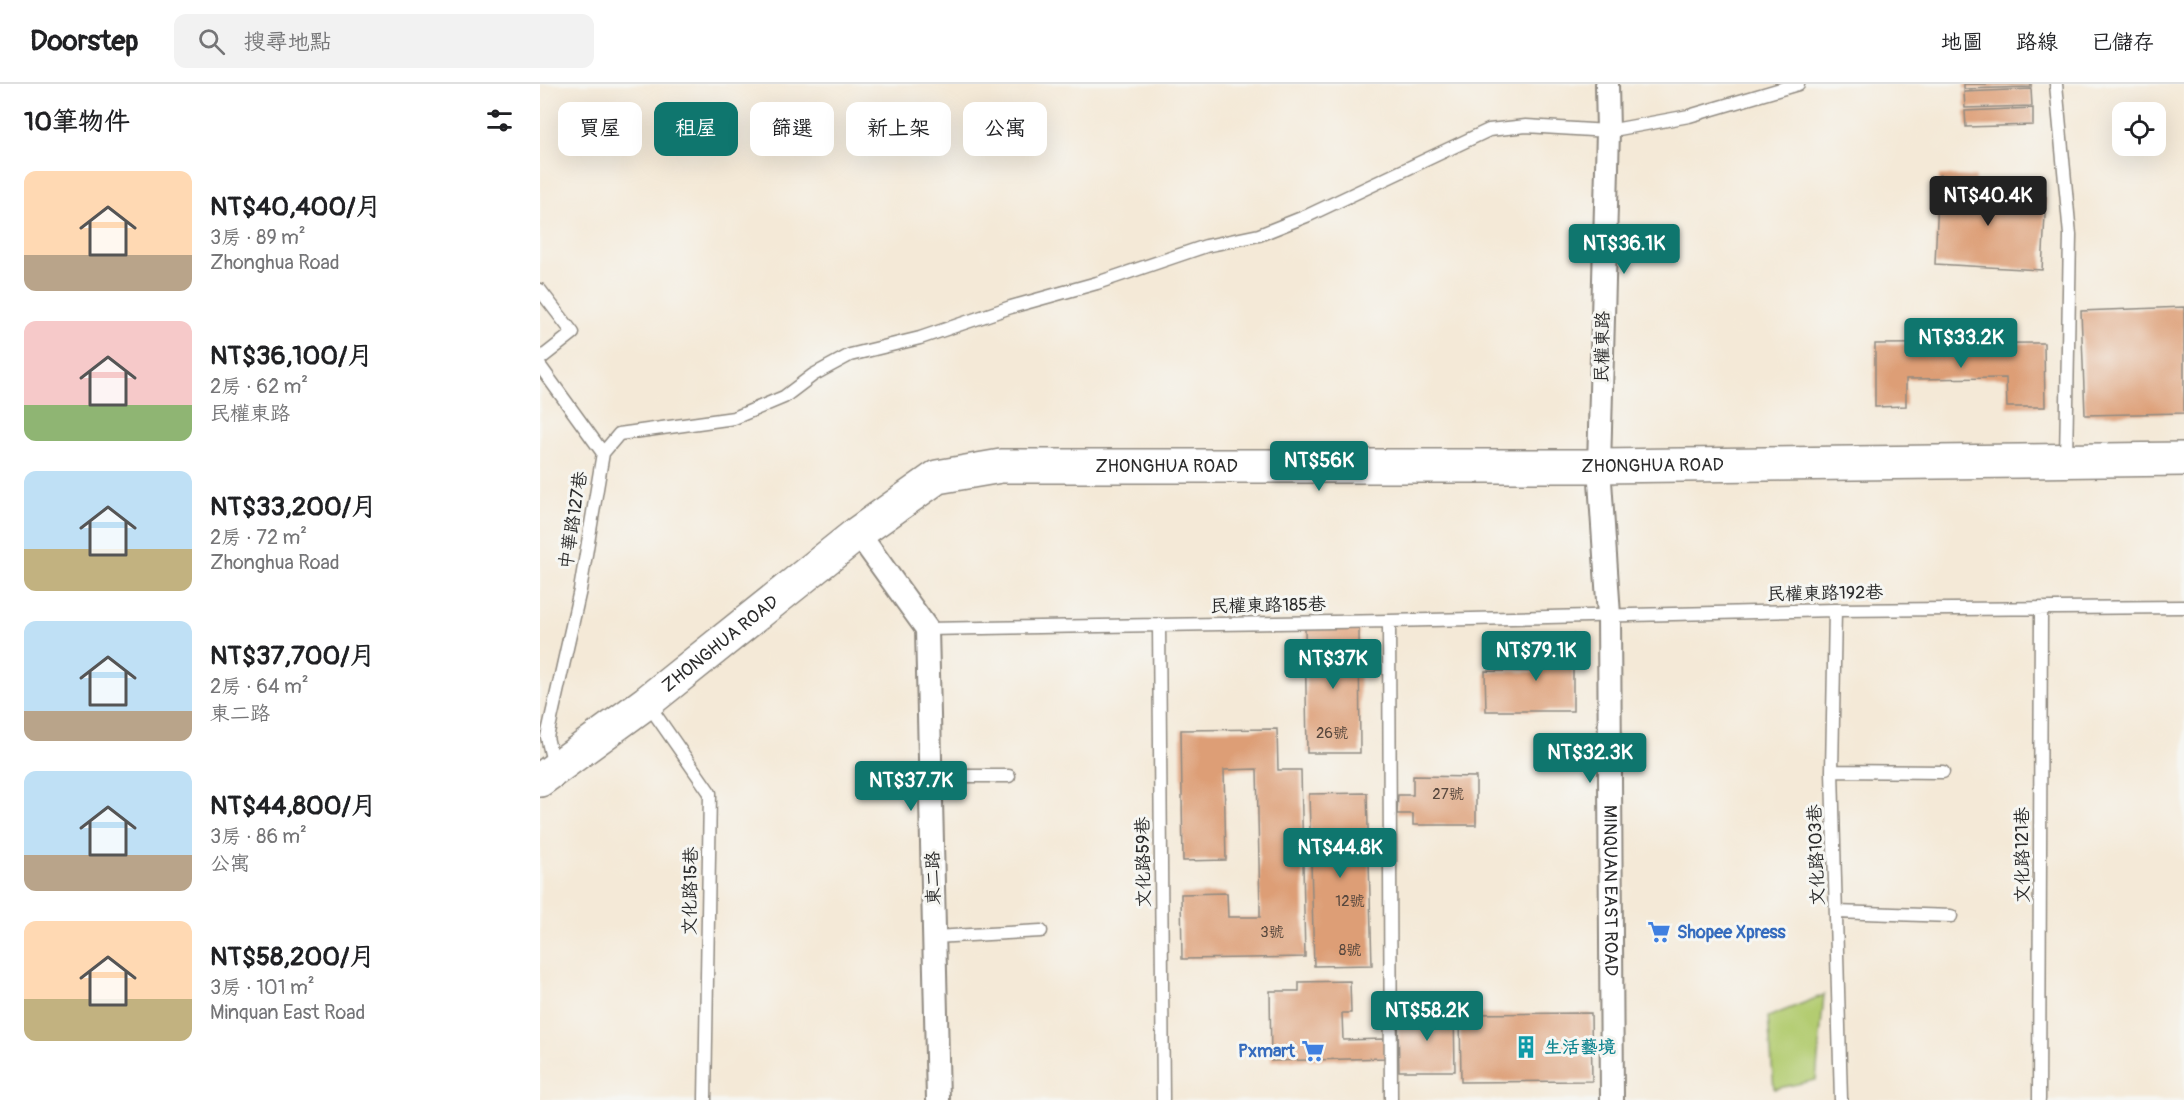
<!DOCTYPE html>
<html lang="zh-TW">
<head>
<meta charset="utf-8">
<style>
  :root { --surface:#fff; --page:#f2f2f2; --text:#202124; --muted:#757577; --line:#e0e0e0; --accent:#0f766e }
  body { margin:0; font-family:Pangolin,"LXGW WenKai TC",sans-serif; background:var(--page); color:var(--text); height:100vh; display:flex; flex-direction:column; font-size:22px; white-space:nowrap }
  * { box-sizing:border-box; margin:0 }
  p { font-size:20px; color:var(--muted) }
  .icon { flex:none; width:33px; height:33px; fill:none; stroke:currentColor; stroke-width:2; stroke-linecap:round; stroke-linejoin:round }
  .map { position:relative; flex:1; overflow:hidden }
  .panel { display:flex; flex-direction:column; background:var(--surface); width:540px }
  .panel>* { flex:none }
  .hud { position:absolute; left:18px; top:18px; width:570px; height:54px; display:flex; gap:12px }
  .controls { position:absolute; left:1572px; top:18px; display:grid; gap:12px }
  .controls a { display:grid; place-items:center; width:54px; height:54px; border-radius:12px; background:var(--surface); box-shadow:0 6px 24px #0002; font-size:30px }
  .price { position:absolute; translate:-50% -51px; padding:0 14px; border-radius:6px; background:var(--accent); color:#fff; font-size:20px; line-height:39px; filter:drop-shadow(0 2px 3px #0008) }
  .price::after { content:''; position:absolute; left:50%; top:36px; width:18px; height:14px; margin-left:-9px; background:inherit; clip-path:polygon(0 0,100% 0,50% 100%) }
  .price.active { background:#222; color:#fff }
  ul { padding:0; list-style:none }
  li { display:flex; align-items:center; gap:18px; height:150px; padding:0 24px }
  li span { display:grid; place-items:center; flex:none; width:168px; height:120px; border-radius:12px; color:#555 }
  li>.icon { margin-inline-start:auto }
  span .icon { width:72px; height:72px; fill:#fffc; stroke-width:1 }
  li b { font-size:26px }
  h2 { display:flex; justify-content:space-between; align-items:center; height:72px; padding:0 24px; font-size:26px }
  .tag { padding:0 21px; border-radius:12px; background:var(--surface); box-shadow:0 6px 24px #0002; font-size:21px; line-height:54px }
  .tag.active { background:var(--accent); color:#fff }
  header { display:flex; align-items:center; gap:36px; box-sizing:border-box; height:84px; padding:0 30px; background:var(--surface); border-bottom:2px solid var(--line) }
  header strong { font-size:28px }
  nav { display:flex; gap:33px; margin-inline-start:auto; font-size:21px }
  .search { width:420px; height:54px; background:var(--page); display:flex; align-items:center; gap:15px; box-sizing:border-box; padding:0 21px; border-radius:12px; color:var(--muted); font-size:22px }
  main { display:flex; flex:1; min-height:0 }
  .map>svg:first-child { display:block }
  .green { fill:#b3cc71; stroke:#6f7c4e; stroke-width:1.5 }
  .building { fill:#dd9e76 }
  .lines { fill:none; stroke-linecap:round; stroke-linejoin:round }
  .lane-casing { stroke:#908a81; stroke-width:15 }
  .street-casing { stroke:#908a81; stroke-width:26 }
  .secondary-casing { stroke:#908a81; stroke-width:36 }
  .lane { stroke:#fff; stroke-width:12 }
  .street { stroke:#fff; stroke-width:22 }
  .secondary { stroke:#fff; stroke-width:33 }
  .labels { text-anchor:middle; stroke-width:6; stroke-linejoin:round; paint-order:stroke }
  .number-label { font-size:15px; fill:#58483e }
  .street-label { font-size:18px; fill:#2b2b2b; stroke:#f6f6f2 }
  .shop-label { font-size:18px; font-weight:bold; fill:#366cbe; stroke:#f6f6f2; text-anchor:start }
  .culture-label { font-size:18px; font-weight:bold; fill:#0d838f; stroke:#f6f6f2; text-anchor:start }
</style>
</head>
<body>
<header>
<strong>Doorstep</strong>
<div class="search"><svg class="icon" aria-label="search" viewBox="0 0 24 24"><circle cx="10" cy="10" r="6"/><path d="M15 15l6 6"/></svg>搜尋地點</div>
<nav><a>地圖</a><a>路線</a><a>已儲存</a></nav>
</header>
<main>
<section class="panel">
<h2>10筆物件<svg class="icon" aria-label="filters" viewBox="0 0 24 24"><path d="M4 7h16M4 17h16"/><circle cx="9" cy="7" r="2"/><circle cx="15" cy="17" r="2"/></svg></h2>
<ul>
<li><span style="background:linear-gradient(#ffd9b3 70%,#b9a48a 0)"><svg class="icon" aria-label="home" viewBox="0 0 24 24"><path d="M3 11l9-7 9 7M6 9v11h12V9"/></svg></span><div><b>NT$40,400/月</b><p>3房 · 89 m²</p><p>Zhonghua Road</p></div></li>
<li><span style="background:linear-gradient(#f6c9c9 70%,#8fb573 0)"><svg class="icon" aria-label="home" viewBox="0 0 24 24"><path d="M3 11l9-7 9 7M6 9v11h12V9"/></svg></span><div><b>NT$36,100/月</b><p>2房 · 62 m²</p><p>民權東路</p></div></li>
<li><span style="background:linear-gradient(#bfe0f5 65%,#c2b280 0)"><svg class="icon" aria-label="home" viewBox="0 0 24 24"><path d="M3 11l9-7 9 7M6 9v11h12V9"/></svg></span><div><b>NT$33,200/月</b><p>2房 · 72 m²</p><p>Zhonghua Road</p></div></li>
<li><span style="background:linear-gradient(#bfe0f5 75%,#b9a48a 0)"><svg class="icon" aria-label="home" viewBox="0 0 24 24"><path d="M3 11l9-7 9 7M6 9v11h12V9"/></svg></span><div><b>NT$37,700/月</b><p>2房 · 64 m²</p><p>東二路</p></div></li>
<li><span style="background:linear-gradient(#bfe0f5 70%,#b9a48a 0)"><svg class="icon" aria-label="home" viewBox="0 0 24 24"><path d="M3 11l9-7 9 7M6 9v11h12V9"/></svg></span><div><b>NT$44,800/月</b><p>3房 · 86 m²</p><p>公寓</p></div></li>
<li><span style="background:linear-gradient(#ffd9b3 65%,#c2b280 0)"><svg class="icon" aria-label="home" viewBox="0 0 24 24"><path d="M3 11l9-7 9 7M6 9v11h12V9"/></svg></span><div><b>NT$58,200/月</b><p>3房 · 101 m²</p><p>Minquan East Road</p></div></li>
</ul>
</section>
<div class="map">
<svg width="1644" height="1016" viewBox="0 0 1644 1016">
  <rect width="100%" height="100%" fill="#f6f6f2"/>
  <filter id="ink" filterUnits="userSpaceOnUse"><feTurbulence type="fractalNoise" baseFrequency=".0167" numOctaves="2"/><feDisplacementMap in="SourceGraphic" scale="12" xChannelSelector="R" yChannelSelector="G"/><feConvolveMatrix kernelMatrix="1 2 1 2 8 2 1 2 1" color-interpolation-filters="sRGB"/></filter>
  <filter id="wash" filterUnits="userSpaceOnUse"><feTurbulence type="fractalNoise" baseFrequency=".008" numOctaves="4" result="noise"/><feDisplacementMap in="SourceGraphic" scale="24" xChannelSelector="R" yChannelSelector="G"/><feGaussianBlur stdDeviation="1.35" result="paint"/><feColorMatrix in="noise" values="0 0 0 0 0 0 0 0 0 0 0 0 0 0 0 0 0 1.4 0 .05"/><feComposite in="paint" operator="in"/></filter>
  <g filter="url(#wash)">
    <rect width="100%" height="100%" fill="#f4e9d7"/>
    <path class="green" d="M1284,911L1276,996L1234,1005L1228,933Z"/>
    <g id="blocks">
      <path class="building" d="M1424,0H1491V3L1424,5Z
        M1491,5L1492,22L1425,24L1424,8Z
        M1493,24V41L1426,43L1425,27Z
        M1399,91L1436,93L1435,110L1506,113L1502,186L1395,180Z
        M1644,223V329L1545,331L1541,227Z
        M1504,259L1505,323H1467L1466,294L1366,295V322L1335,323V260Z
        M765,544H819L820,669H767Z
        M1002,550H1033V627H946L945,587L1002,588Z
        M737,645L738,686H761L765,873L642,875L641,810L687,809L688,833H720V825L717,685L684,686L686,776L643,777L641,646Z
        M873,692L936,693V741H873V730H857L858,711H873Z
        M827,709L832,881L774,882L769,710Z
        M810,897L811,929H802L803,956L846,955L847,974L731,977L730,907H759V898Z
        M914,929L915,987H859L858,930Z
        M1051,929L1052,997L921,998L920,930Z"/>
    </g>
  </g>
  <g filter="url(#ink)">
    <use href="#blocks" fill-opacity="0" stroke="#908a81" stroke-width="1.5"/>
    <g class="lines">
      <g class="lane-casing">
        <path id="lane" d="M1516,0L1530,151L1526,376
          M0,206L33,249L0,275
          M0,282L63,369L40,506L7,653L14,683
          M63,369L79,350L194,334L244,313L273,291L310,271L380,254L471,223L557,199L666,162L719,151L769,131L949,46L986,42L1068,47L1149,32L1258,0
          M1295,526L1292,687L1301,1016
          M849,537L851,1016
          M619,541L623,1016
          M387,545L849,537L1295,526L1644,523
          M108,620L170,709L165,1016
          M1292,687L1403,688
          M390,692H469
          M1296,828L1411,832
          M394,853L501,847
          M1499,1016L1501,526"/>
      </g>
      <g class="street-casing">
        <g id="street">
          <path id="s1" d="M1067,0L1068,47L1059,382L1069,531L1072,1016"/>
          <path d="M318,449L387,545L398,1016"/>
        </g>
      </g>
      <g class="secondary-casing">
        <g id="secondary">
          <path id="s2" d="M0,696L107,618L318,449L397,393L461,382H1059L1644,375"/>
        </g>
      </g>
      <use href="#lane" class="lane"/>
      <use href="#street" class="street"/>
      <use href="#secondary" class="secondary"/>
    </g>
  </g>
  <defs>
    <g id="supermarket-bare" transform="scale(1.8)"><path d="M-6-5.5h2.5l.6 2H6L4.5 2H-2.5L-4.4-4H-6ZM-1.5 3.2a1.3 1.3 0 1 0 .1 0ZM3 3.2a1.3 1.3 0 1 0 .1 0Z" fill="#3f7fe0" stroke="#f6f6f2" stroke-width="2.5" paint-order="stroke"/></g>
    <g id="building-bare" transform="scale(1.8)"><path d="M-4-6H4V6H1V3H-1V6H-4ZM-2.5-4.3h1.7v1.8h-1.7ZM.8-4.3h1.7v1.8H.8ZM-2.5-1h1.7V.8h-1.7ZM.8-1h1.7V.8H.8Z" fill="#0f9aa8" stroke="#f6f6f2" stroke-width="2.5" paint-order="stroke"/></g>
  </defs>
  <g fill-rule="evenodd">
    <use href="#supermarket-bare" x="1119" y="848"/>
    <use href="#building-bare" x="986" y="963"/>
    <use href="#supermarket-bare" x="773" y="967"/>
  </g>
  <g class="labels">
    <g class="number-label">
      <text x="792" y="654">26號</text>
      <text x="908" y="715">27號</text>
      <text x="810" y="822">12號</text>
      <text x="732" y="853">3號</text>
      <text x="810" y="871">8號</text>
    </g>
    <g class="street-label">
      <text transform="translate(1062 263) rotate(-89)" y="6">民權東路</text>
      <text dy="6" stroke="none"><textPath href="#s2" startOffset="1216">ZHONGHUA ROAD</textPath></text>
      <text dy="6" stroke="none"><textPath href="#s2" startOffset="730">ZHONGHUA ROAD</textPath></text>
      <text transform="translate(33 436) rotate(-81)" y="6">中華路127巷</text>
      <text transform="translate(1285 509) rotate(-1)" y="6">民權東路192巷</text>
      <text transform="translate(728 521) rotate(-1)" y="6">民權東路185巷</text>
      <text dy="6" stroke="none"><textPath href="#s2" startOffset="226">ZHONGHUA ROAD</textPath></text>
      <text transform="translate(1276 771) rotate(-92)" y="6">文化路103巷</text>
      <text transform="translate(1482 771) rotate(-90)" y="6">文化路121巷</text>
      <text transform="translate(603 778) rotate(-91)" y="6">文化路59巷</text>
      <text transform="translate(393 794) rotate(-91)" y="6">東二路</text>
      <text transform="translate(150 807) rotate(-89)" y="6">文化路15巷</text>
      <text dy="6" stroke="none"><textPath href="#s1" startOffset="807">MINQUAN EAST ROAD</textPath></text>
    </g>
    <g class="shop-label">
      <text x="1137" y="854">Shopee Xpress</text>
      <text x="755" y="973" text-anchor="end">Pxmart</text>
    </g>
    <g class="culture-label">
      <text x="1004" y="969">生活藝境</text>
    </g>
  </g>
</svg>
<div class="controls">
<a><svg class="icon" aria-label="locate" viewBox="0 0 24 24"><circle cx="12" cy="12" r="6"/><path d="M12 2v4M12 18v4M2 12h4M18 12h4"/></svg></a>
</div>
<b class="price active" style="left:1448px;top:143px">NT$40.4K</b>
<b class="price" style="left:1084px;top:191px">NT$36.1K</b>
<b class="price" style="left:1421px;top:285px">NT$33.2K</b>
<b class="price" style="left:779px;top:408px">NT$56K</b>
<b class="price" style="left:996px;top:598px">NT$79.1K</b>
<b class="price" style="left:793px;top:606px">NT$37K</b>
<b class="price" style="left:1050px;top:700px">NT$32.3K</b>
<b class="price" style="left:371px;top:728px">NT$37.7K</b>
<b class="price" style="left:800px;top:795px">NT$44.8K</b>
<b class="price" style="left:887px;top:958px">NT$58.2K</b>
<div class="hud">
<a class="tag">買屋</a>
<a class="tag active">租屋</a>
<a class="tag">篩選</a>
<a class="tag">新上架</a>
<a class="tag">公寓</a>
</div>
</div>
</main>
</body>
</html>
